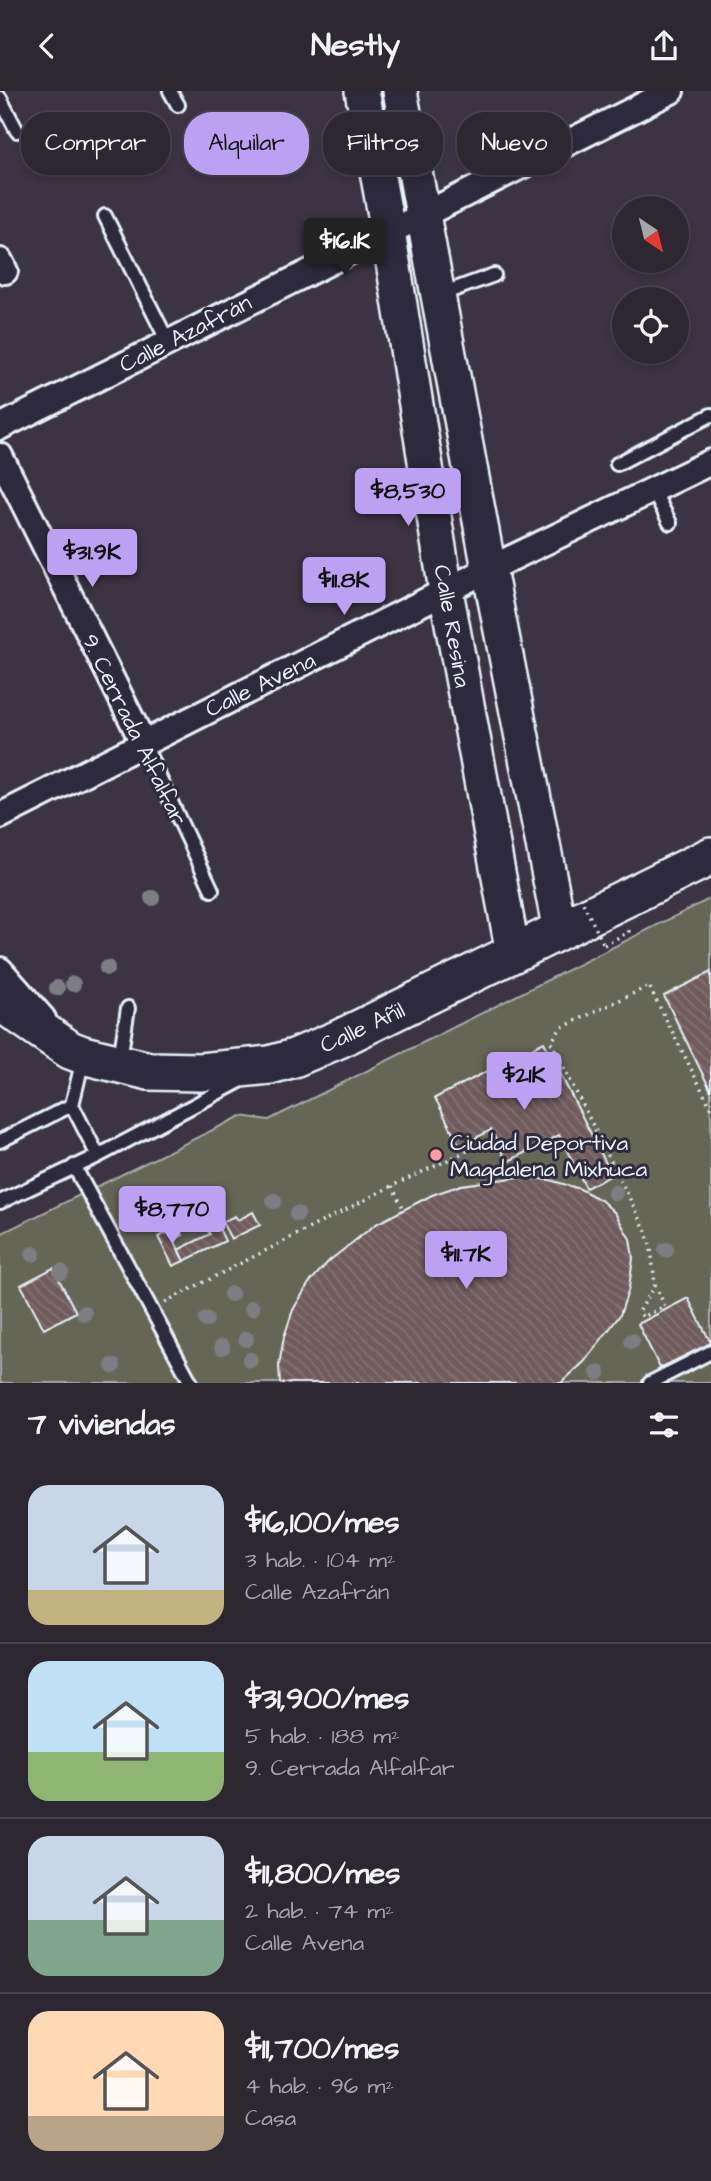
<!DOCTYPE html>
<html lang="es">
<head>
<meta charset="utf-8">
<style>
  :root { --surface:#2d2732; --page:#39333e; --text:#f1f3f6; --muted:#a7a5ac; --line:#48444d; --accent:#bca0f2 }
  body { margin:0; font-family:"Architects Daughter",sans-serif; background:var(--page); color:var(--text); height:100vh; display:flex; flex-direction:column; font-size:26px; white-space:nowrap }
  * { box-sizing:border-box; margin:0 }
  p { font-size:23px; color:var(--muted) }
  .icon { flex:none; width:38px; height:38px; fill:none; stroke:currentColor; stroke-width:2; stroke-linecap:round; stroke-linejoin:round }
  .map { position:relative; height:1292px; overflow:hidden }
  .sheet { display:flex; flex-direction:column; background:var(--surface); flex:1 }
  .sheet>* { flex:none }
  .top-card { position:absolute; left:21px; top:21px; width:670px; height:63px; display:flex; gap:14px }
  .needle { width:46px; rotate:145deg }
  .controls { position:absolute; left:612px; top:105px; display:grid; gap:14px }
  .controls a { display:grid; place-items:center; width:77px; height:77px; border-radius:50%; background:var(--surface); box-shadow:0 4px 10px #0003,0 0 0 2px var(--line); font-size:35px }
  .price { position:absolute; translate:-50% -60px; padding:0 16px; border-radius:7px; background:var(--accent); color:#111; font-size:23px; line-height:46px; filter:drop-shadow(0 2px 4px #0008) }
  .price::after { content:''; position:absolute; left:50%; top:42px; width:21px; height:16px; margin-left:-10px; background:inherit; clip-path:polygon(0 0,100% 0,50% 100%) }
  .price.active { background:#222; color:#fff }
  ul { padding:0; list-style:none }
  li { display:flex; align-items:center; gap:21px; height:175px; padding:0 28px }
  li+li { border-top:2px solid var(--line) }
  li span { display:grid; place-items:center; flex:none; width:196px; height:140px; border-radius:21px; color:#555 }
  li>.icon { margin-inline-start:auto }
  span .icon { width:84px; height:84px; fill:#fffc; stroke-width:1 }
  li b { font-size:30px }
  h2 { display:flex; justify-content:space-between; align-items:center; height:84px; padding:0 28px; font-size:30px }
  .pill { padding:0 24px; border-radius:28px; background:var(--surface); box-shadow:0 4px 10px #0003,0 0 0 2px var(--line); font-size:24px; line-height:63px }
  .pill.active { background:var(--accent); color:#111 }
  header { display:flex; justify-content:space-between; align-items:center; height:91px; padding:0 28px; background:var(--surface); font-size:32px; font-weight:800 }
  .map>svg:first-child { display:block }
  .green { fill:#656657; stroke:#a6aca8; stroke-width:2 }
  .building { fill:url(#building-back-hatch); stroke:#e8f1f8; stroke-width:2 }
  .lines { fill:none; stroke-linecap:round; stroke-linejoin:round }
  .lane-casing { stroke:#e8f1f8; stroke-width:18 }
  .street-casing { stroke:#e8f1f8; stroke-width:30 }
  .secondary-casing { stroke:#e8f1f8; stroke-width:38 }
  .primary-casing { stroke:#e8f1f8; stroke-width:42 }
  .path { stroke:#e8f1f8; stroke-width:3.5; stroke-dasharray:2 5; stroke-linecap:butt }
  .lane { stroke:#2f2a3d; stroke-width:12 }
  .street { stroke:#2f2a3d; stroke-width:24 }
  .secondary { stroke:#2f2a3d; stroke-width:33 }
  .primary { stroke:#2f2a3d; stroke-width:37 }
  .path-bridge { stroke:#e8f1f8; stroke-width:3.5; stroke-dasharray:2 5; stroke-linecap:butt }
  .tree { fill:#7e7d83 }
  .poi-dot { fill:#ff9aa2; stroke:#2f2a3d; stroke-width:2.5 }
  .labels { text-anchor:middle; stroke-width:6; stroke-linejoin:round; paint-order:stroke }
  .street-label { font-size:23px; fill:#e8f1f8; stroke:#2f2a3d }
  .poi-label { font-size:23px; fill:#e8f1f8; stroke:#2f2a3d; text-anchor:start }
</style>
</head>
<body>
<header><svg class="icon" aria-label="back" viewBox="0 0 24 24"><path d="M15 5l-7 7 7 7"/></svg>Nestly<svg class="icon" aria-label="share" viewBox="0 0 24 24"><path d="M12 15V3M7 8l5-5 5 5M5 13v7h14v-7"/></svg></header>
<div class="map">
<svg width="711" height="1292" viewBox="0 0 711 1292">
  <defs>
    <pattern id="building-back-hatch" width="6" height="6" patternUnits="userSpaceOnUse" patternTransform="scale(1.75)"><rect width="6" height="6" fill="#6f5b5c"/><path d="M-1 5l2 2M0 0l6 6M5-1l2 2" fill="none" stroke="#847374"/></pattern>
  </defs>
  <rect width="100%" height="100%" fill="#3c3443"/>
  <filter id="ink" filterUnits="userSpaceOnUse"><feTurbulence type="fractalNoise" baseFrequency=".0143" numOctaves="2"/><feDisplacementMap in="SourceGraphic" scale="14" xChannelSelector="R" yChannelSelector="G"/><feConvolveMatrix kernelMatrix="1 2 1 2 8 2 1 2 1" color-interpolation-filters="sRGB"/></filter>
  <g filter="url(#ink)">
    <path class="green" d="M711,807V1292H0V1143L241,1025L269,1029Z"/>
    <path class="building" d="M711,881V1000L664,905Z
      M544,951L612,1084L586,1097L559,1044L507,1071L491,1039L460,1055L435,1007Z
      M519,1086L550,1089L580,1098L601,1109L615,1122L630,1148L633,1167L629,1197L620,1224L584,1271L561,1292H280L279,1274L284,1246L293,1219L309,1192L329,1170L376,1133L432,1104L461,1094Z
      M253,1121L260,1134L231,1148L222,1131L235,1125L238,1129Z
      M217,1133L225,1150L184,1170L178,1159L210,1143L207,1138Z
      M179,1136L183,1144L174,1149L184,1170L173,1175L158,1146Z
      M53,1177L76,1221L44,1238L21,1194Z
      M688,1207L711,1252L660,1277L638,1233Z"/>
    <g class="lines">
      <g class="lane-casing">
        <path id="lane" d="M170,0L178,14
          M0,7L17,40
          M105,125L168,251
          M439,204L494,184
          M617,373L711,324
          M653,399L670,432
          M143,651L212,799
          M83,968L72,1014L98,1065
          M120,968L128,917
          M0,1050L72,1014
          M74,1075L191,1292
          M0,1111L98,1065L240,990
          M650,1292L711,1261"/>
      </g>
      <g class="street-casing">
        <path id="street" d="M0,170L5,180
          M0,336L671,0
          M0,365L143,651
          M0,725L489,478L711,371
          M0,879L43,928"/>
      </g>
      <g class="secondary-casing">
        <path id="secondary" d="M362,0L388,140L446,500L513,862
          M400,0L489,478L560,840"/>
      </g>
      <g class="primary-casing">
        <path id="primary" d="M0,911L70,959L83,964L149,980L200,981L270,974L294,967L339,948L711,765"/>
      </g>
      <path class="path" d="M604,854L629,841L628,838
        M392,1095L403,1117
        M655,1194L665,1215L643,1226L639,1221L655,1194L651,1157L645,1138L551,951L561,937L649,895L711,1017
        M165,1211L392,1095L495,1047"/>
      <use href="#lane" class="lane"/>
      <use href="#street" class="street"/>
      <use href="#secondary" class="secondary"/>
      <use href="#primary" class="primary"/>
      <path class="path-bridge" d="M580,806L604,854"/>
    </g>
    <g class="tree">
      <circle cx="152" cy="807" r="8"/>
      <circle cx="107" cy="877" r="8"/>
      <circle cx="73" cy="893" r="8"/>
      <circle cx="57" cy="897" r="8"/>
      <circle cx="615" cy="1102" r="8"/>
      <circle cx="274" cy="1110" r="8"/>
      <circle cx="297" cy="1123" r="8"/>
      <circle cx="666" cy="1159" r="8"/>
      <circle cx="33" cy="1163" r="8"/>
      <circle cx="61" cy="1181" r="8"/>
      <circle cx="231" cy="1203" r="8"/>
      <circle cx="252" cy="1217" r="8"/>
      <circle cx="84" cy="1222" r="8"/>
      <circle cx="206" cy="1229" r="8"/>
      <circle cx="246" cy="1248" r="8"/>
      <circle cx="632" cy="1250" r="8"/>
      <circle cx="222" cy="1256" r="8"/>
      <circle cx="250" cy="1269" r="8"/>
      <circle cx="113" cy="1275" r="8"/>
      <circle cx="598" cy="1282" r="8"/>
    </g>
  </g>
  <circle class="poi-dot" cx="436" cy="1064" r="7"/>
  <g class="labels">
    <g class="street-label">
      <text transform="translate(185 242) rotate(-27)" y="8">Calle Azafrán</text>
      <text transform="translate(453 535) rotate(80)" y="8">Calle Resina</text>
      <text transform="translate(260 593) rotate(-26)" y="8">Calle Avena</text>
      <text transform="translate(135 638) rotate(64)" y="8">9. Cerrada Alfalfar</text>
      <text transform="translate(362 936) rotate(-25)" y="8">Calle Añil</text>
    </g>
    <g class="poi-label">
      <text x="450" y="1059">Ciudad Deportiva<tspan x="450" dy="26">Magdalena Mixhuca</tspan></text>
    </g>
  </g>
</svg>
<div class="controls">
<a><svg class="needle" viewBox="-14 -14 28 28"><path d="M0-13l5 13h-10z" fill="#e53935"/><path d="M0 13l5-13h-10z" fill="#a7a5ac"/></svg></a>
<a><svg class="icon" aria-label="locate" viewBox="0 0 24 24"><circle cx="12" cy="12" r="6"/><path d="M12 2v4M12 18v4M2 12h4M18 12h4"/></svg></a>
</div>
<b class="price active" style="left:345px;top:187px">$16.1K</b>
<b class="price" style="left:408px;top:437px">$8,530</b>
<b class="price" style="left:92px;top:498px">$31.9K</b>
<b class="price" style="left:344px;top:526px">$11.8K</b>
<b class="price" style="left:524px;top:1021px">$21K</b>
<b class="price" style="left:172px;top:1155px">$8,770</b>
<b class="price" style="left:466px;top:1200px">$11.7K</b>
<div class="top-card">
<a class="pill">Comprar</a>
<a class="pill active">Alquilar</a>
<a class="pill">Filtros</a>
<a class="pill">Nuevo</a>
</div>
</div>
<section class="sheet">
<h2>7 viviendas<svg class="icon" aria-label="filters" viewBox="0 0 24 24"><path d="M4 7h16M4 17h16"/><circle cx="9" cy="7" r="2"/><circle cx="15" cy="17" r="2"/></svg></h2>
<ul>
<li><span style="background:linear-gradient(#c9d6e8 75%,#c2b280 0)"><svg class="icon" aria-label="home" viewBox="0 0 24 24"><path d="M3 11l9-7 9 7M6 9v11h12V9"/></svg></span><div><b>$16,100/mes</b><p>3 hab. · 104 m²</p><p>Calle Azafrán</p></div></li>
<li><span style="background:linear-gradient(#bfe0f5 65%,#8fb573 0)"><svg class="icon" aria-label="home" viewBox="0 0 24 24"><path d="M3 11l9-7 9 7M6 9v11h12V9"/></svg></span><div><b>$31,900/mes</b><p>5 hab. · 188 m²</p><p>9. Cerrada Alfalfar</p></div></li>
<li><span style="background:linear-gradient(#c9d6e8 60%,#7fa58c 0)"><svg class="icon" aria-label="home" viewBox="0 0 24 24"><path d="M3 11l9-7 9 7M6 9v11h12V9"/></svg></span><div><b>$11,800/mes</b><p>2 hab. · 74 m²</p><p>Calle Avena</p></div></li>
<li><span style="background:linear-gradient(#ffd9b3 75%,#b9a48a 0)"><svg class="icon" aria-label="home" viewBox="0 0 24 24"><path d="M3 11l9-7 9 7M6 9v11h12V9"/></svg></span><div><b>$11,700/mes</b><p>4 hab. · 96 m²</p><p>Casa</p></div></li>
</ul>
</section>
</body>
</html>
